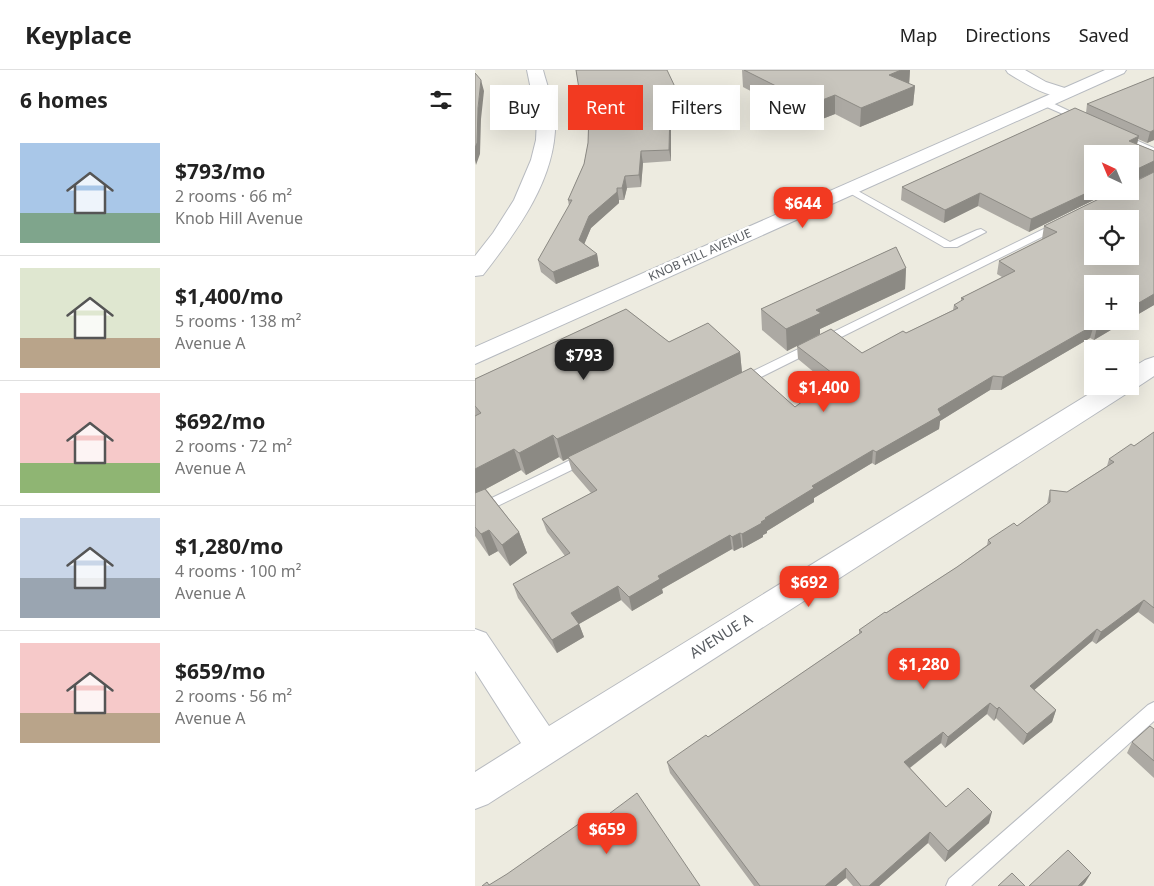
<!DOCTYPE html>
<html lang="en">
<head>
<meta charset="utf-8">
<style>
  :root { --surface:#fff; --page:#f2f2f2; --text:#222; --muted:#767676; --line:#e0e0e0; --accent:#f23a21 }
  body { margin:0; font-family:"Noto Sans",sans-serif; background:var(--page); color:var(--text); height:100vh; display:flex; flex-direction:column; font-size:19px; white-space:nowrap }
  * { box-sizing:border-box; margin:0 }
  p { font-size:16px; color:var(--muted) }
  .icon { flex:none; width:28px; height:28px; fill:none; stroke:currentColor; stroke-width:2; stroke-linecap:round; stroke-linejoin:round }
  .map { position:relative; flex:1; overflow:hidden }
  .details { display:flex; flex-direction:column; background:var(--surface); width:475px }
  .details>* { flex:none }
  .banner { position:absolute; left:15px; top:15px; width:475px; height:45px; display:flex; gap:10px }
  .needle { width:32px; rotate:316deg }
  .tools { position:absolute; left:609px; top:75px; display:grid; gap:10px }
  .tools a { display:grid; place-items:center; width:55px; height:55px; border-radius:0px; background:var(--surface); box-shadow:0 5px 20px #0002; font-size:25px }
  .price { position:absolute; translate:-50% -42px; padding:0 11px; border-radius:10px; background:var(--accent); color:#fff; font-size:16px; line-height:32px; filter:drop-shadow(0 1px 2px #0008) }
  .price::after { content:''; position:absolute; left:50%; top:30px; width:15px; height:11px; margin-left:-8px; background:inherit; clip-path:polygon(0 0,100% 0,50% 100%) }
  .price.selected { background:#222; color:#fff }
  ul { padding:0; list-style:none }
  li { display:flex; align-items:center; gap:15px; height:125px; padding:0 20px }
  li+li { border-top:1px solid var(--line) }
  li span { display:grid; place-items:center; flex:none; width:140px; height:100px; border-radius:0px; color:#555 }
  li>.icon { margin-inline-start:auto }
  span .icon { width:60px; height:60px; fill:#fffc; stroke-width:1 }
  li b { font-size:21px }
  h2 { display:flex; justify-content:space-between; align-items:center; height:60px; padding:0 20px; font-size:21px }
  .chip { padding:0 18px; border-radius:0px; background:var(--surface); box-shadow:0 5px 20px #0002; font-size:18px; line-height:45px }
  .chip.selected { background:var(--accent); color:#fff }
  header { display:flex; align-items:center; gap:30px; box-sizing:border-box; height:70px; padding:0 25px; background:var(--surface); border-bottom:1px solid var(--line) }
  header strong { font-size:24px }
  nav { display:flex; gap:28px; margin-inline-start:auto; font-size:18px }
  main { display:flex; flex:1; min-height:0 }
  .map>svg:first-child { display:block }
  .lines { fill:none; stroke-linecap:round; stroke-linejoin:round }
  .lane-casing { stroke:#b8bbc0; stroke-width:2 }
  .street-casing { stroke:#b8bbc0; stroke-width:2 }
  .secondary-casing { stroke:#b6bac0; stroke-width:2 }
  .lane { fill:#fff; fill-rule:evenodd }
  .street { fill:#fff; fill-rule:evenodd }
  .secondary { fill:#fff; fill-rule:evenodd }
  .wall { fill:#aca9a3; fill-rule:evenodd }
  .shaded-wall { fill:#8c8a84 }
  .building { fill:#c8c5bd; stroke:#8c8a84; fill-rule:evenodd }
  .labels { text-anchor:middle; stroke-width:5; stroke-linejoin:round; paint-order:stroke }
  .far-street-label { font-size:12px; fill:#595d62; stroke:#fff }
  .street-label { font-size:15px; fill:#595d62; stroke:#fff }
</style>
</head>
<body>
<header>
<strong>Keyplace</strong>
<nav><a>Map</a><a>Directions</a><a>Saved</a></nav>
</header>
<main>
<section class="details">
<h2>6 homes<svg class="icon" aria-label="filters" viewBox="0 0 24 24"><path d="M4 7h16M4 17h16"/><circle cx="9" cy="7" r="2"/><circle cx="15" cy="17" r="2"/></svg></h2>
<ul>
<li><span style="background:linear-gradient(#a9c7e8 70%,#7fa58c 0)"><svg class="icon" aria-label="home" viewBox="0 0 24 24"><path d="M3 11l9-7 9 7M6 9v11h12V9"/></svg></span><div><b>$793/mo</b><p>2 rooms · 66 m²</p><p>Knob Hill Avenue</p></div></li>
<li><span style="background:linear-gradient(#dfe7d0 70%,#b9a48a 0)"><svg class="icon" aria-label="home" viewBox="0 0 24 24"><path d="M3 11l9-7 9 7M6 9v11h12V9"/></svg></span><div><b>$1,400/mo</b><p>5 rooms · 138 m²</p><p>Avenue A</p></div></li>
<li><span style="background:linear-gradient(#f6c9c9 70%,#8fb573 0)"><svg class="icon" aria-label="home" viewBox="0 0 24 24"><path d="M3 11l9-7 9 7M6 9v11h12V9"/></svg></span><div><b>$692/mo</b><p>2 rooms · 72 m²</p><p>Avenue A</p></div></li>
<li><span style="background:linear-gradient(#c9d6e8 60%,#9aa5b1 0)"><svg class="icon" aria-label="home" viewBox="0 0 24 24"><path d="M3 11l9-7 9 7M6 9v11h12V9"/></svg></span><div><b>$1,280/mo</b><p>4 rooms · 100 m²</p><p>Avenue A</p></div></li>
<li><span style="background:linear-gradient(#f6c9c9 70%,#b9a48a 0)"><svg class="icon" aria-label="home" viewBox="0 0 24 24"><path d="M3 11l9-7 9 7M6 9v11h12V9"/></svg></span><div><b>$659/mo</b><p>2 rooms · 56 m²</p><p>Avenue A</p></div></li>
</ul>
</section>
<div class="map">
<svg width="679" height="816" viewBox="0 0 679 816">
  <rect width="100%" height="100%" fill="#edebe0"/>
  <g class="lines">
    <g class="lane-casing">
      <path id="lane" d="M565,30H571L611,49L604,51L565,34Z
        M647,64L679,78V84L644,69V65Z
        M374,116L475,172L502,160L506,159L511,162L482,177H469L371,121V117Z
        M585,151L590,154L589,156L270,315L266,316L260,312L262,309Z
        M112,382L117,384L119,387L117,390L0,447V436Z
        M679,632V651L496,816H471L474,809L673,635Z"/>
    </g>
    <g class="street-casing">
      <path id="street" d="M52,0H68C72,16 79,32 80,48C83,107 42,161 8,205L0,206V186L18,163L39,130L56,90L61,70L62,49Z
        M531,0H550L571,12L596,20L598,23L596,26C577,31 549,13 533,3Z
        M679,287V306L664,316L656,318L654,322L13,734L0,739V702L46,673L0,601V559L11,563L74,656L627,316H655V299L670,290Z"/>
    </g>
    <g class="secondary-casing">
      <path id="secondary" d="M630,0H651L649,3L0,294V277Z"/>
    </g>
    <use href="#lane" class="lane"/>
    <use href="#street" class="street"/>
    <use href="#secondary" class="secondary"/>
  </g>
  <path class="wall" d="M101,0L211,49L196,50V91L168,93L166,117L152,118L149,130H144V133L116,158L109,174L122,184L124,196L81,214L66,202L63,190L94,136L93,130L109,94L113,73V54L110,55Z
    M267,0H435L434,14L440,16L438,35L385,57L360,44L337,53L268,17Z
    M679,7V70L672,73L663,69L662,74L679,81V235L655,249V214H618V251H651L619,270L615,268L526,320H515L465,351L464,359L400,395L397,393L339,428V432L292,461V463L288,465V467L268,478L267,477L259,481L257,479L187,519L188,523L157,541L146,530L104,554L109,567L82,583L43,528L38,514L90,486L72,462L67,449L116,423L97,401L93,388L88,391L84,387L51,405L46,400L11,419L44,462L52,483L35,496L23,481L14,486L0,466V309L151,239L194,272L233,253L265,282L267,303L276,298L320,337L352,313L323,289L322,276L312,281L287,260L286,239L421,177L431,198L430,219L345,259V264L333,271L356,259L387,283L428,261L431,263L478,240L479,235L486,231V228L527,207L522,204L524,191L567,169L569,156L640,121H655V114L674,105L655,113V84H618V121H637L554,162L503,136L469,153L426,130L427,117L600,38L611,43L612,34ZM618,149H655V186H618Z
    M679,362V554L663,542L621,574L617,571L559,620L581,640L577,652L548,675L521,648L519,651L512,644L470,678L466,673L435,698L471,737L514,753L470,792L453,773L404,816H378L371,808L361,816H279L195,703L192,692L233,667L384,564V560L482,497L512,475L513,470L542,456L572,434L575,420L592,422L632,396L634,389L659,376Z
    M679,659V708L652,683L657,672Z"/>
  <path class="shaded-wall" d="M426,0H435L434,15L414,5Z
    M6,10L9,21L6,49L5,84L1,95L0,90V78L3,38Z
    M440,16L438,35L385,57L386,38Z
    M360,25V44L337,53V34Z
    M210,38L211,49L196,50V91L194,80L195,39Z
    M114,43L116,54L110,55L108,44Z
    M679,60V70L672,73L675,62Z
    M664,66L661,78L654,71Z
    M166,81L168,93L166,117L164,105Z
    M679,91V102L655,113L658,101Z
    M150,106L152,118L149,130L147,118Z
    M142,118L144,130V133L116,158L106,182L104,170L114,146Z
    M618,120V121H637L554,162L556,149Z
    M505,123L503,136L469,153L470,140Z
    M122,184L124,196L81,214L78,202Z
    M431,198L430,219L345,259V264L312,281L311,259L341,240Z
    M679,224V235L655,249V238Z
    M632,251H651L619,270L622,257Z
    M619,255L615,268L526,320L528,307Z
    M265,282L267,303L88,391L82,369Z
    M518,306L515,320L465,351L464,359L400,395L401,382L463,339Z
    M78,365L84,387L51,405L44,383Z
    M39,379L46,400L7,421L0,435V399Z
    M398,380L397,393L339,428V432L292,461V463L288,465V467L268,478L267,464L290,448L337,416Z
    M14,460L23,481L14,486L6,464Z
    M44,462L52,483L35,496L27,475Z
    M265,463L267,477L259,481L257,467Z
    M255,465L257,479L187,519L188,523L157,541L154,527L183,506Z
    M143,516L146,530L104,554L109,567L82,583L77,570L96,543Z
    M669,530L663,542L621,574L626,562Z
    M622,559L617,571L551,627L555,616Z
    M515,633L512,644L470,678L473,667Z
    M524,637L521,648L519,651L522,639Z
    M581,640L577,652L548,675L552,664Z
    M468,662L466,673L428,703L429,692Z
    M517,742L514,753L470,792L473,781Z
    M455,762L453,773L404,816H394Z
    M371,798V808L361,816H350Z
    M616,803L610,813L607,816H603Z"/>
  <path class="building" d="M101,0H192L210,38L195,39L194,80L166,81L164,105L150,106L147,118H142V122L114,146L104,170L122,184L78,202L63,190L97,130H93L109,94L113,73L114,43L108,44Z
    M269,0H426L414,5L440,16L386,38L360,25L337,34Z
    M0,3L6,10L3,38L2,73L0,78Z
    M679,7V60L675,62L612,34Z
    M600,38L664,66L654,71L679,81V91L658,101L656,106H655V84H618V120L556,149L505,123L470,140L427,117Z
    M679,102V224L655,238V214H618V251H632L622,257L619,255L528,307L518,306L463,339L466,345L401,382L398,380L337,416L339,418L290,448L291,449L286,452L287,453L267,464L265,463L257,467L255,465L183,506L185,509L154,527L143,516L96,543L104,554L77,570L38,514L95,483L67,449L122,420L93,387L276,298L320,337L361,306L322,276L356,259L387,283L428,261L431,263L483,238L479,235L489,229L486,228L540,201L524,191L582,162L569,156L640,121H655V114ZM618,149H655V186H618Z
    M421,177L431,198L341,240L346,243L311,259L286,239Z
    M151,239L194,272L233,253L265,282L82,369L78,365L44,383L39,379L0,399V346L6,343L0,336V309Z
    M679,362V538L669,530L626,562L622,559L555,616L581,640L552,664L524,637L522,639L515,633L473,667L468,662L429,692L471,737L493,718L517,742L473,781L455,762L394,816H386L371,798L350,816H285L192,692L231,665L233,667L387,562L384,560L410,542L411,543L482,497L516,473L513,470L539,453L542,456L575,432V420L592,422L639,392L634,389L656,374L659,376Z
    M10,419L44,462L27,475L14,460L6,464L0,457V423Z
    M675,656L679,659V691L657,672Z
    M162,723L225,816H7L12,812L14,815L32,804L105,753L111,761Z
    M593,780L616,803L603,816H554Z
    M537,803L550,816H523Z"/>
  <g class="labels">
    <g class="far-street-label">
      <text transform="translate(225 185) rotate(-24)" y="4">KNOB HILL AVENUE</text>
    </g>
    <g class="street-label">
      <text transform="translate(246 566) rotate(-32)" y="5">AVENUE A</text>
    </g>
  </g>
</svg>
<div class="tools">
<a><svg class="needle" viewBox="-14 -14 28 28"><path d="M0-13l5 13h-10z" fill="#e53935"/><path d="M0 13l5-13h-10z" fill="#767676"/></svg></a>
<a><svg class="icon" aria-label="locate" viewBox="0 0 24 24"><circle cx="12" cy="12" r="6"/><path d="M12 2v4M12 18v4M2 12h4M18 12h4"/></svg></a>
<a>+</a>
<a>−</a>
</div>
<b class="price" style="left:328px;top:159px">$644</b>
<b class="price selected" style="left:109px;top:311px">$793</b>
<b class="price" style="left:349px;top:343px">$1,400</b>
<b class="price" style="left:334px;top:538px">$692</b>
<b class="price" style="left:449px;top:620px">$1,280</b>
<b class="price" style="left:132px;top:785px">$659</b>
<div class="banner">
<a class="chip">Buy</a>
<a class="chip selected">Rent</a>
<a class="chip">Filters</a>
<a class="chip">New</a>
</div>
</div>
</main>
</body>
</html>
